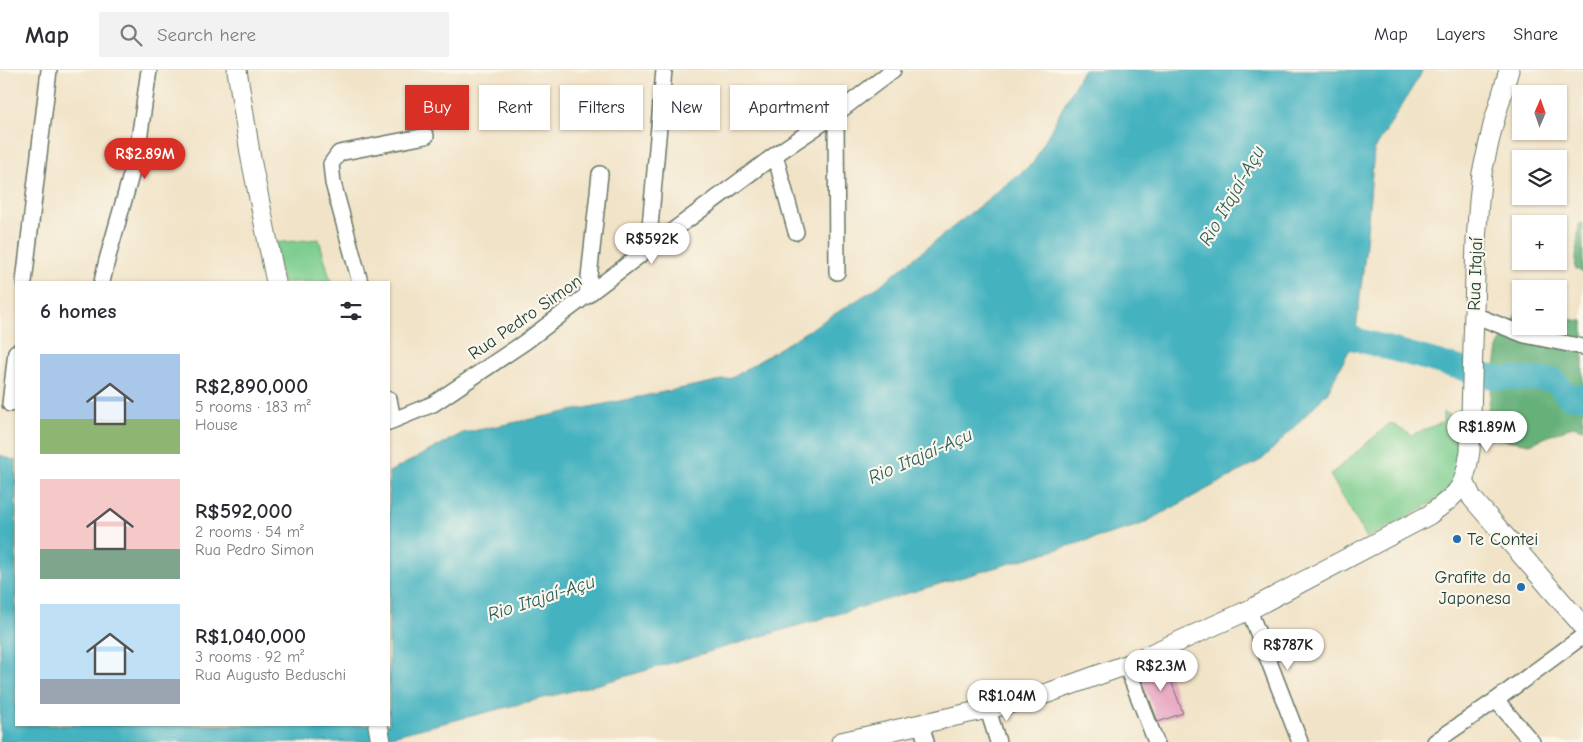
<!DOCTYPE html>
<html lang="en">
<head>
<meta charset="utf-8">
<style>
  :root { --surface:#fff; --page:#f2f2f3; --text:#2b2b33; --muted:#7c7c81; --line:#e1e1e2; --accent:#d93025 }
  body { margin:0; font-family:"Comic Neue",sans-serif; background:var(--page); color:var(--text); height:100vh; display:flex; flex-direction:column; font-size:19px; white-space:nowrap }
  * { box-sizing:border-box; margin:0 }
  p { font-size:16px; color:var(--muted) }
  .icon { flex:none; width:28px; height:28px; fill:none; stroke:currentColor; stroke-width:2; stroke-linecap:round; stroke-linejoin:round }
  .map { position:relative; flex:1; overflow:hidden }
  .side { position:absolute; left:15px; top:211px; width:375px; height:445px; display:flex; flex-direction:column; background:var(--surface); border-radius:0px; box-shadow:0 1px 4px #0004 }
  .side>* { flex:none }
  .banner { position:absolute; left:405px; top:15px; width:475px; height:45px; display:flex; gap:10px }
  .needle { width:32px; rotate:2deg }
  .controls { position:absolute; left:1512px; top:15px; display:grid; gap:10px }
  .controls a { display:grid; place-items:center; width:55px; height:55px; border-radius:0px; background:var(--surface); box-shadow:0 1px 4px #0004; font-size:25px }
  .price { position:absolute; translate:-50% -42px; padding:0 11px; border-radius:18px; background:#fff; color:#222; font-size:16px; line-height:32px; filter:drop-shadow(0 1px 2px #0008) }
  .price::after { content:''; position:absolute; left:50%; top:30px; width:15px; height:11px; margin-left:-8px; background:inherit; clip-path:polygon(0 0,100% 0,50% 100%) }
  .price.selected { background:var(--accent); color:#fff }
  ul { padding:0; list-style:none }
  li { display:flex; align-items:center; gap:15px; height:125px; padding:0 25px }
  li span { display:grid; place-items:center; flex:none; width:140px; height:100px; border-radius:0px; color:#555 }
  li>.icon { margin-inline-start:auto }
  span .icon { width:60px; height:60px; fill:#fffc; stroke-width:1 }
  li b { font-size:21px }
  h2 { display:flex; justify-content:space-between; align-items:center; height:60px; padding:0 25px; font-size:21px }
  .pill { padding:0 18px; border-radius:0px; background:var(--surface); box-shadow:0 1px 4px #0004; font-size:18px; line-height:45px }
  .pill.selected { background:var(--accent); color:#fff }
  header { display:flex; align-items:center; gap:30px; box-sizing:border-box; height:70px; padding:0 25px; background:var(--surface); border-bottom:1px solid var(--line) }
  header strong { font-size:24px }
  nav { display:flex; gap:28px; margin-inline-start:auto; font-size:18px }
  .search { width:350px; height:45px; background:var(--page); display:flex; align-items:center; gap:12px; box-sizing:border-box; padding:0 18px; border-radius:0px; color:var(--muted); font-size:19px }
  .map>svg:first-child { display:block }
  .green { fill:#7ece8f; stroke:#4e8662 }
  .forest { fill:#66b17a; stroke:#427757 }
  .water { fill:#44b2c0; stroke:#32787a }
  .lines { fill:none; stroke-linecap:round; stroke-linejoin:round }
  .river { stroke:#44b2c0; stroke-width:24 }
  .building { fill:#e8a9c3 }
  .minor-casing { stroke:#687767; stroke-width:18 }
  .major-casing { stroke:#687767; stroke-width:21 }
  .minor { stroke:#fff; stroke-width:15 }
  .major { stroke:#fff; stroke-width:19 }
  .poi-dot { fill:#1f6fb2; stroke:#fbf7ec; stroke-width:2 }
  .labels { text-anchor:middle; stroke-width:4.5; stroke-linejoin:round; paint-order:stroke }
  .street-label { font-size:18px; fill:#1f3d34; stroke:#fbf7ec }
  .poi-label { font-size:18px; fill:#1f3d34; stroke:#fbf7ec; text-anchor:start }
  .water-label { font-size:19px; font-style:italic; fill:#2a605e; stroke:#fbf7ec }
</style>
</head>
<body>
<header>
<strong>Map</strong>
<div class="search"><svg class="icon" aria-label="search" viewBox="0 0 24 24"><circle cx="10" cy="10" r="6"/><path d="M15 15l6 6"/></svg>Search here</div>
<nav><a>Map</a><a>Layers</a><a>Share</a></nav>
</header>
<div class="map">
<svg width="1583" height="672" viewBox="0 0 1583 672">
  <rect width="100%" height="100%" fill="#fbf7ec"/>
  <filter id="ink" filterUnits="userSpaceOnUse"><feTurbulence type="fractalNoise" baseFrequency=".02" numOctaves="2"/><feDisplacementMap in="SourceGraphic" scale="10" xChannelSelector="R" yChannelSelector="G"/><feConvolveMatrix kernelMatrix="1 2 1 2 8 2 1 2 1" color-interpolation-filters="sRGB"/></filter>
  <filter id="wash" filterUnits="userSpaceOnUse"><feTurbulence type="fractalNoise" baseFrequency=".0096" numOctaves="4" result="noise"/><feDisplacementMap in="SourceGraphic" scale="20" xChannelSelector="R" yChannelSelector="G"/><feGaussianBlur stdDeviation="1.12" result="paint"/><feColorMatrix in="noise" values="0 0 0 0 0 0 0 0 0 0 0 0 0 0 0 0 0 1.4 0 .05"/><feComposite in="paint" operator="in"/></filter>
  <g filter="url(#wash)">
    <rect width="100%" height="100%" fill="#f1e3c7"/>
    <path class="green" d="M319,169L331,212H283L273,173Z
      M1443,342L1460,350C1459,369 1461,390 1456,408C1450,429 1387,457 1367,468L1330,405L1390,353L1411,365L1443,352Z"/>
    <path class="forest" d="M1583,153V203L1575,198L1579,154Z
      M1517,242L1521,243V256H1559V248L1583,251V359L1573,356L1530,374L1484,366L1498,278Z"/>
    <path class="water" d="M1083,0H1423L1374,81L1365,184L1355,269L1327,323L1263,389L1140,455L603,613L368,672H0V385L16,391V655H389V402L463,363L732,308L878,217L1033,93Z"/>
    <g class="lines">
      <path class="river" d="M1327,253L1355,269L1496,308L1554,310L1569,327L1583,326"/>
    </g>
    <g id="blocks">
      <path class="building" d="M1164,592L1183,643L1158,652L1139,602Z"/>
    </g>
  </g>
  <g filter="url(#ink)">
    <use href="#blocks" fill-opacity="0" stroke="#687767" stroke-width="1"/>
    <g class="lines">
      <g class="minor-casing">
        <path id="minor" d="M836,44L837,202
          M775,85L796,162
          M648,179L664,0
          M24,212L49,0
          M102,212L107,190L137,84L149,0
          M360,212L333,113L331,94L339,83L426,66
          M587,226L600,104
          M1474,245L1525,265L1583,277
          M389,329L393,350
          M10,334L16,282
          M389,352L433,334L525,272L648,179L775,85L836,44L893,0
          M1249,540L1300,672
          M1126,595L1156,672
          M1496,630L1532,672
          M988,640L998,672
          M921,654L926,672
          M1435,672L1496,630L1583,566"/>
      </g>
      <g class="major-casing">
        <path id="major" d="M237,0L251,89L276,212
          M1464,411L1472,428L1478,435L1583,556
          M378,655L381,672
          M841,672L1000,636L1048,623L1126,595L1249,540L1429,445C1459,422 1464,421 1470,381L1476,171L1479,131L1482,103L1493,55L1509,0"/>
      </g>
      <use href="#minor" class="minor"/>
      <use href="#major" class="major"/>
    </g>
  </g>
  <g class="poi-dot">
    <circle cx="1457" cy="469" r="5"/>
    <circle cx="1521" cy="517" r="5"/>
  </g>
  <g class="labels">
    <g class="street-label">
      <text transform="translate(1475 204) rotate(-88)" y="6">Rua Itajaí</text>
      <text transform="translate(525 247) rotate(-35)" y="6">Rua Pedro Simon</text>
    </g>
    <g class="poi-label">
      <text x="1467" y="475">Te Contei</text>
      <text x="1511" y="513" text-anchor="end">Grafite da<tspan x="1511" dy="21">Japonesa</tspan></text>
    </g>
    <g class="water-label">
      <text transform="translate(1231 125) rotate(-60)" y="7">Rio Itajaí-Açu</text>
      <text transform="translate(920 385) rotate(-24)" y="7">Rio Itajaí-Açu</text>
      <text transform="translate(541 527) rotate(-18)" y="7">Rio Itajaí-Açu</text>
    </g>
  </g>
</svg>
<div class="controls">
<a><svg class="needle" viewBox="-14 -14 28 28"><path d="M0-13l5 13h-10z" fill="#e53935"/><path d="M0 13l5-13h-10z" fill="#7c7c81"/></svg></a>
<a><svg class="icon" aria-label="layers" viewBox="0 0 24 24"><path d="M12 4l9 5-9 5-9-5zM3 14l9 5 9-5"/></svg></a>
<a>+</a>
<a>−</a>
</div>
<b class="price selected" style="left:145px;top:110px">R$2.89M</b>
<b class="price" style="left:652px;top:195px">R$592K</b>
<b class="price" style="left:1487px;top:383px">R$1.89M</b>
<b class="price" style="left:1288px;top:601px">R$787K</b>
<b class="price" style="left:1161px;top:622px">R$2.3M</b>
<b class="price" style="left:1007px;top:652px">R$1.04M</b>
<div class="banner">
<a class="pill selected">Buy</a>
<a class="pill">Rent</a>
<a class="pill">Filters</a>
<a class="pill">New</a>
<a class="pill">Apartment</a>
</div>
<section class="side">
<h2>6 homes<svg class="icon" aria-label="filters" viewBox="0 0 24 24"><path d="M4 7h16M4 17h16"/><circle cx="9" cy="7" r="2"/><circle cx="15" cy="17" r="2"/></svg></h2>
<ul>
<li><span style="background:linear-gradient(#a9c7e8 65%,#8fb573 0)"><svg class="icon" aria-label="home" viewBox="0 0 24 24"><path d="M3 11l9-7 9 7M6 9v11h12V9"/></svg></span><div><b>R$2,890,000</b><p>5 rooms · 183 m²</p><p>House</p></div></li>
<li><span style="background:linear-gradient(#f6c9c9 70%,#7fa58c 0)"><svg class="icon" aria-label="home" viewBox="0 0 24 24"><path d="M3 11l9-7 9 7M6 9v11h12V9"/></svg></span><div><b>R$592,000</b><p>2 rooms · 54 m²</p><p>Rua Pedro Simon</p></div></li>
<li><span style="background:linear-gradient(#bfe0f5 75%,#9aa5b1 0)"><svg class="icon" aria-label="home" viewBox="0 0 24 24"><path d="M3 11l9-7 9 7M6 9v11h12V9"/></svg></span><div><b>R$1,040,000</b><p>3 rooms · 92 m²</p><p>Rua Augusto Beduschi</p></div></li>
</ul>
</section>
</div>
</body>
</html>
